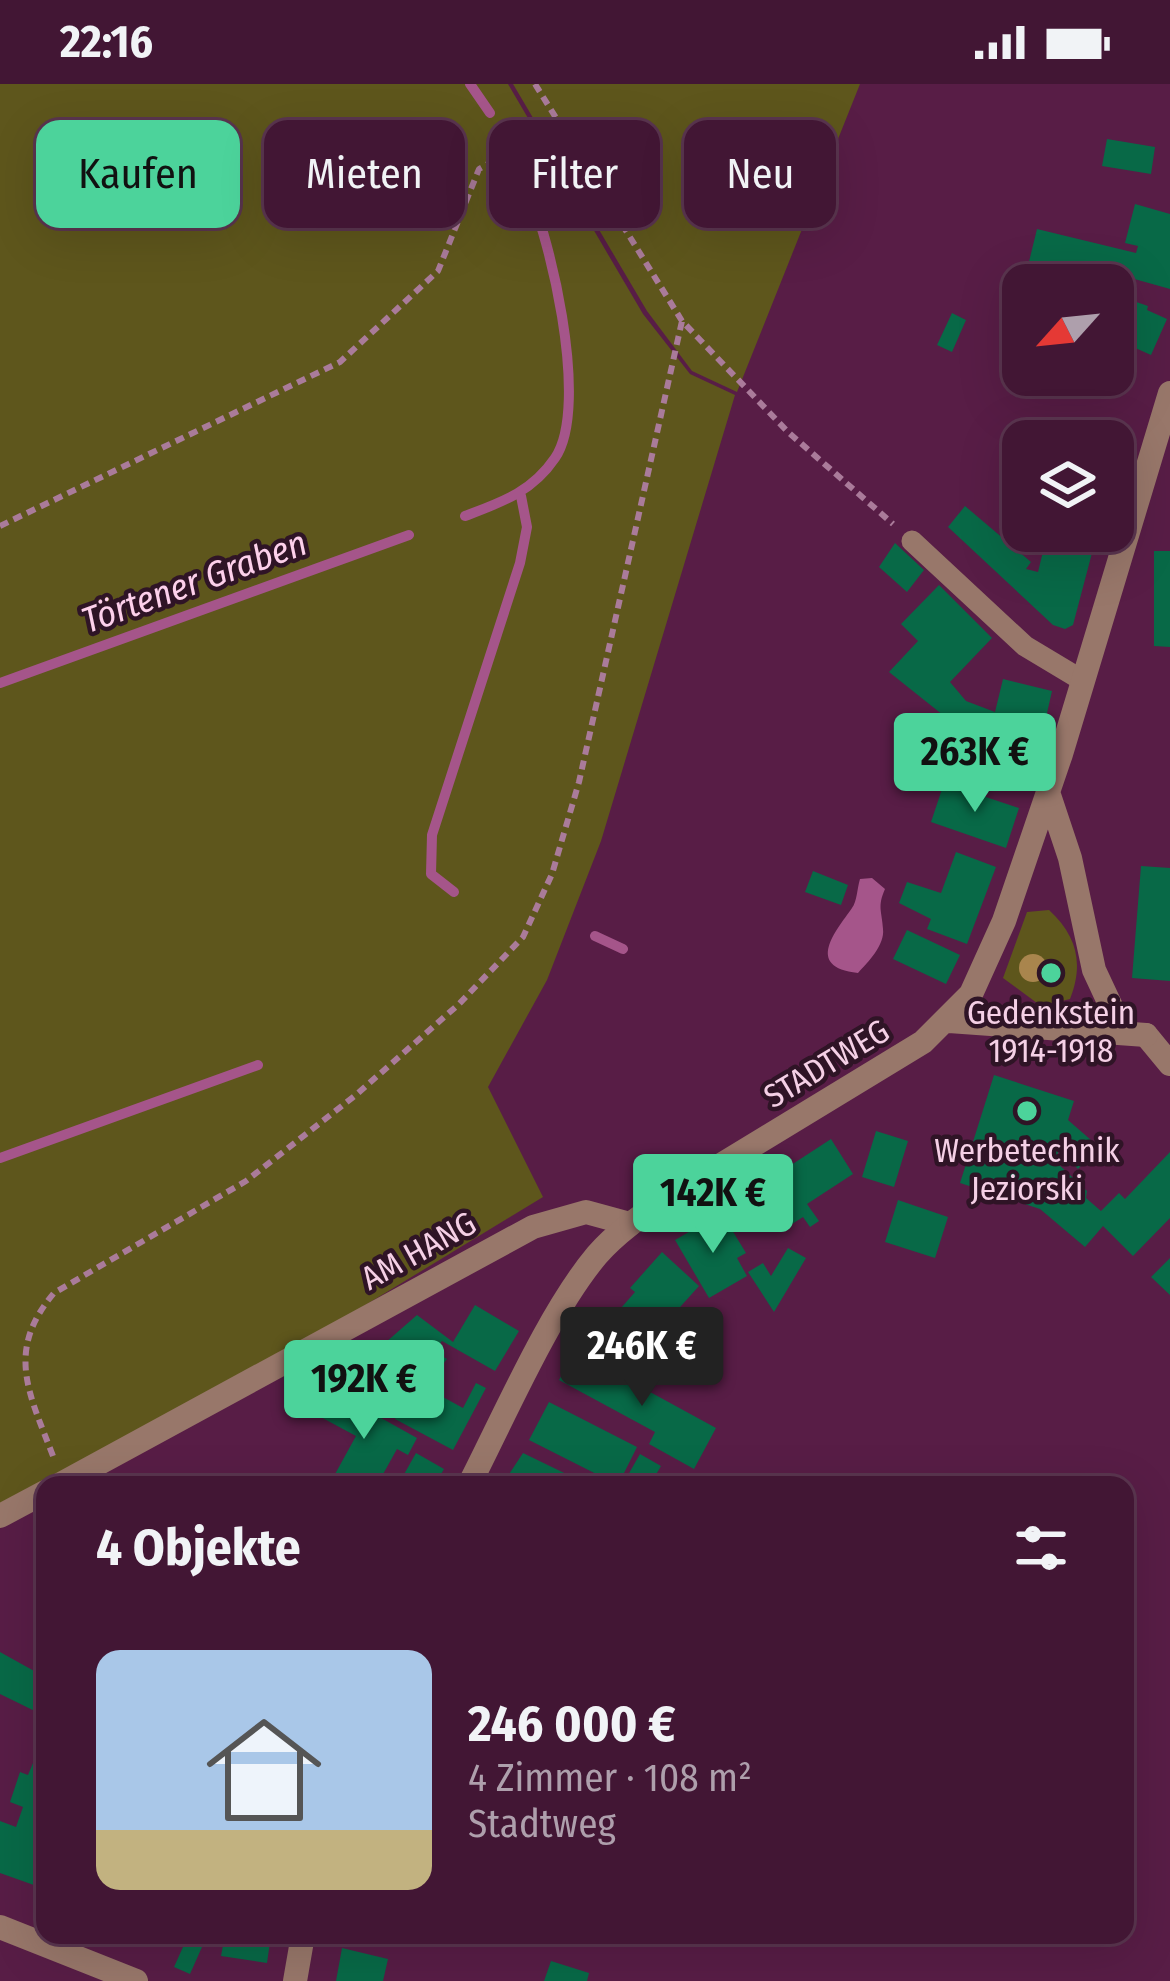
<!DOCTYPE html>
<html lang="de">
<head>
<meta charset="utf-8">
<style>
  :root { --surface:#421634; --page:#4c2340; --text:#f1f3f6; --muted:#ae9fac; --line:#5a354f; --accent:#4cd39b }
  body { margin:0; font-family:"Fira Sans Condensed",sans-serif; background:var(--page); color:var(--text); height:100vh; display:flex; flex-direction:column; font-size:45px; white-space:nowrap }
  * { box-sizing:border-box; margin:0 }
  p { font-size:39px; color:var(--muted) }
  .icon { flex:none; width:66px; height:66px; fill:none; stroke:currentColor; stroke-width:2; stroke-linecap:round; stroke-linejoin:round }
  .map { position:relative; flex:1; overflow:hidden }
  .details { position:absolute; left:36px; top:1392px; width:1098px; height:468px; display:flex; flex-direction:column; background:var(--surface); border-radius:24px; box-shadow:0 12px 48px #0002,0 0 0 3px var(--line) }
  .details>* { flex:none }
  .hud { position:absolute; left:36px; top:36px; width:1098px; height:108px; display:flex; gap:24px }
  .needle { width:78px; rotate:243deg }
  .fabs { position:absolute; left:1002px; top:180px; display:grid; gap:24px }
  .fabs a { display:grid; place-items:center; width:132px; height:132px; border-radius:24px; background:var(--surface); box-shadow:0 12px 48px #0002,0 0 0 3px var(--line); font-size:60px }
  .price { position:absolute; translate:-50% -102px; padding:0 27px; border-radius:12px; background:var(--accent); color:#111; font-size:39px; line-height:78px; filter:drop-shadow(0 3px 6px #0008) }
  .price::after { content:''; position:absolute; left:50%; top:72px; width:36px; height:27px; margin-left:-18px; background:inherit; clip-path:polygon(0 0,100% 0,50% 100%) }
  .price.on { background:#222; color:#fff }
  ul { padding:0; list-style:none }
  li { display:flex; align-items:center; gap:36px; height:300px; padding:0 60px }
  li+li { border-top:3px solid var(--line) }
  li span { display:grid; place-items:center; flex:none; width:336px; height:240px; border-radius:24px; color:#555 }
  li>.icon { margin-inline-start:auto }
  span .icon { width:144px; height:144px; fill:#fffc; stroke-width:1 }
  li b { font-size:51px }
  h2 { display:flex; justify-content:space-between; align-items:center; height:144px; padding:0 60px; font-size:51px }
  .chip { padding:0 42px; border-radius:24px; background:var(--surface); box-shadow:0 12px 48px #0002,0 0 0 3px var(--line); font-size:42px; line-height:108px }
  .chip.on { background:var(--accent); color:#111 }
  .status { display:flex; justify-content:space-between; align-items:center; height:84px; padding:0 60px; background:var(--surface); direction:ltr }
  .status svg { height:33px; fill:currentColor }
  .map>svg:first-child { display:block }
  .green { fill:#5e561c }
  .water { fill:#a5558a }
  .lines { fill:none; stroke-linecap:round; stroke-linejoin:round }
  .stream { stroke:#a5558a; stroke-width:10 }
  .building { fill:#086947 }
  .path { stroke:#aa7b9a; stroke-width:6; stroke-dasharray:9 6; stroke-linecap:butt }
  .service { stroke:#98776a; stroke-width:21 }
  .minor { stroke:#98776a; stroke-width:24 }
  .tertiary { stroke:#98776a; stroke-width:24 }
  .tree { fill:#a9854d }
  .poi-dot { fill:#4cd39b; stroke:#2f1426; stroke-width:4.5 }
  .labels { text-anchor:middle; stroke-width:9; stroke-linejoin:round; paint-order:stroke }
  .poi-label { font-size:33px; fill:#f5d0e6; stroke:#2f1426 }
  .street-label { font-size:33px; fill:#f5d0e6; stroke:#2f1426 }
  .water-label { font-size:36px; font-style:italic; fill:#fdd0eb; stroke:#2f1426 }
</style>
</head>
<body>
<div class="status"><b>22:16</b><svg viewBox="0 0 49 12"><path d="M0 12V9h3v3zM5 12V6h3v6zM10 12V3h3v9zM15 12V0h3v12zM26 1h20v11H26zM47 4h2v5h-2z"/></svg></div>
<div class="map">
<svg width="1170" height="1897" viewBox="0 0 1170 1897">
  <rect width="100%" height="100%" fill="#581d46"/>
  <path class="green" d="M0,0H508L643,230L690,290L735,311L601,757L547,896L488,1003L543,1113L160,1346L0,1424Z
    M513,0H860L737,308L692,287L647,227Z
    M1049,826C1077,852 1084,879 1070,915L1041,922L1003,894L1027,828Z"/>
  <path class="water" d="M872,794L885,805C877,823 882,827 883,845C885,861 868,878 858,889C804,883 836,847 852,824C857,817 857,805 860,795Z"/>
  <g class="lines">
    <path class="stream" d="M470,0L490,29
      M465,432C502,418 532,408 555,374C591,322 549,143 521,89
      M0,599L409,451
      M454,808L431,790L432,751L520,479L527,443L521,412
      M595,852L623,865
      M0,1074L258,981"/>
  </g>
  <path class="building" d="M1107,55L1155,63L1151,90L1102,82Z
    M1135,120L1170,130V205L1081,180L1075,201L1025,194L1037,145L1136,169L1138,162L1125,159Z
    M1113,210L1148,222L1147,226L1167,235L1151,271L1113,254Z
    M952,229L966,236L952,268L937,261Z
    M1023,291H1080L1072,315L1021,297Z
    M1080,334L1124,344L1115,383L1113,357H1075Z
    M965,422L1031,478L1026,485L1038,488L1048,447L1097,450L1073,541L1065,545L1053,541L948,443Z
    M895,459L924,486L907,508L879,483Z
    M1154,467H1170V563L1154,562Z
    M939,501L992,554L950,598L966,617L995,628L1003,595L1052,607L1040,660L1029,658L1023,687L945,673L947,646L963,647L889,588L918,557L901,540Z
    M944,699L1019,724L1006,764L931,738Z
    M956,768L996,783L967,860L927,845L931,835L899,819L907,798L941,809Z
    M1141,782L1170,784V897L1132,894Z
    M813,787L848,801L841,821L805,808Z
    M907,846L960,871L946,900L893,875Z
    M994,991L1074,1017L1068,1036L1099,1063L1078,1085L1059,1066L1055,1077L1087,1107L1086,1114L1101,1127L1119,1109L1125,1115L1170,1068V1134L1133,1172L1103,1142L1085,1163L1040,1125L960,1099Z
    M876,1047L908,1057L894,1103L862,1093Z
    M831,1055L853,1090L807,1120L819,1137L810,1143L803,1133L789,1142L784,1135L768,1146L745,1111Z
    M898,1116L948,1133L935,1174L885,1158Z
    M713,1134L720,1146L729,1141L746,1169L737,1174L747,1192L709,1214L675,1156Z
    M788,1164L806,1174L774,1228L748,1188L763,1179L771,1192Z
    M662,1168L699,1202L646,1261L614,1232L635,1208L630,1204Z
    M1170,1174V1211L1151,1193Z
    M475,1221L519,1247L495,1287L442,1257L434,1267L447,1275L437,1288L443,1292L432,1307L463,1324L476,1299L486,1304L453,1366L395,1335L412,1303L402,1298L416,1280L385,1259L417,1231L453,1258Z
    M602,1235L640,1255L625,1282L588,1260Z
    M575,1267L716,1344L694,1385L649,1360L655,1348L559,1296Z
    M331,1306L417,1354L408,1371L397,1365L377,1401H329L356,1352L317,1331Z
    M549,1318L637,1363L618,1401L529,1356Z
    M416,1369L444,1385L435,1401H398Z
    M523,1369L589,1401H502Z
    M640,1370L661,1382L650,1401H629L624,1398Z
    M0,1568L45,1593V1632L0,1610Z
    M44,1664H45V1805L0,1789V1737L16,1743L23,1723L10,1718L20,1688L28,1691L33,1679L38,1681Z
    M151,1851H188L186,1856L202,1863L190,1890L174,1883L183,1863Z
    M225,1851H271L267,1879L221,1872Z
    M342,1864L388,1875L383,1897H336Z
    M551,1877L589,1889L587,1897H544Z"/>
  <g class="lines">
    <path class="path" d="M535,0L682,237L788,348L893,440
      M0,442L340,278L438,187L479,85L560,40
      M53,1372C29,1309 5,1267 54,1209L246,1097L357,1010L459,920L523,853L552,790L579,698L682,237"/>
    <path class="service" d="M912,457L1025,562L1080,595"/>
    <path class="minor" d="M1146,951L1170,980
      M59,1401L533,1143L586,1128L630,1140
      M0,1432L45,1408
      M0,1843L136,1897"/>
    <path class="tertiary" d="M1048,708L1070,774L1094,886L1123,948
      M949,937L1146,951
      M469,1401C504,1333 549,1228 597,1171C618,1147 644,1130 670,1112L923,958L971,910L1004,837L1061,670L1170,309
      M295,1897L303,1851"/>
  </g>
  <circle class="tree" cx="1033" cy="884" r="14"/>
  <g class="poi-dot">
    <circle cx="1051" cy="889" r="12"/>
    <circle cx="1027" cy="1027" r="12"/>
  </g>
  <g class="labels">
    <g class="poi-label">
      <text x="1051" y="940">Gedenkstein<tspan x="1051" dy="38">1914-1918</tspan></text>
      <text x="1027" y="1078">Werbetechnik<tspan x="1027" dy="38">Jeziorski</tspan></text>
    </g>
    <g class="street-label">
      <text transform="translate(826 979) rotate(-31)" y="12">STADTWEG</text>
      <text transform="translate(418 1166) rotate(-29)" y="12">AM HANG</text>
    </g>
    <g class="water-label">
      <text transform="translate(194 497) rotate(-20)" y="13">Törtener Graben</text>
    </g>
  </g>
</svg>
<div class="fabs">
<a><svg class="needle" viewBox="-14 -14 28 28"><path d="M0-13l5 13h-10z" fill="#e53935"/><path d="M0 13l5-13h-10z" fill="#ae9fac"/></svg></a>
<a><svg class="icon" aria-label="layers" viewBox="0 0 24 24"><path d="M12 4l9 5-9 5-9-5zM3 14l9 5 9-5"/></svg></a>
</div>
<b class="price" style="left:975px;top:731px">263K €</b>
<b class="price" style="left:713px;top:1172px">142K €</b>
<b class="price on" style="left:642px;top:1325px">246K €</b>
<b class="price" style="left:364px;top:1358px">192K €</b>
<div class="hud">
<a class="chip on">Kaufen</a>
<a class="chip">Mieten</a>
<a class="chip">Filter</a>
<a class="chip">Neu</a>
</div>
<section class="details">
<h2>4 Objekte<svg class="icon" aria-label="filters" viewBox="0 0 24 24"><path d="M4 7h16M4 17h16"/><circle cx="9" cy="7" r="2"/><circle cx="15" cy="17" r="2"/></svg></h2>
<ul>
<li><span style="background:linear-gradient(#a9c7e8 75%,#c2b280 0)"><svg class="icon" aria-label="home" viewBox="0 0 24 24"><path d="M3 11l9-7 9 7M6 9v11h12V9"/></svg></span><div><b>246 000 €</b><p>4 Zimmer · 108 m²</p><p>Stadtweg</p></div></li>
</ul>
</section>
</div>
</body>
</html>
